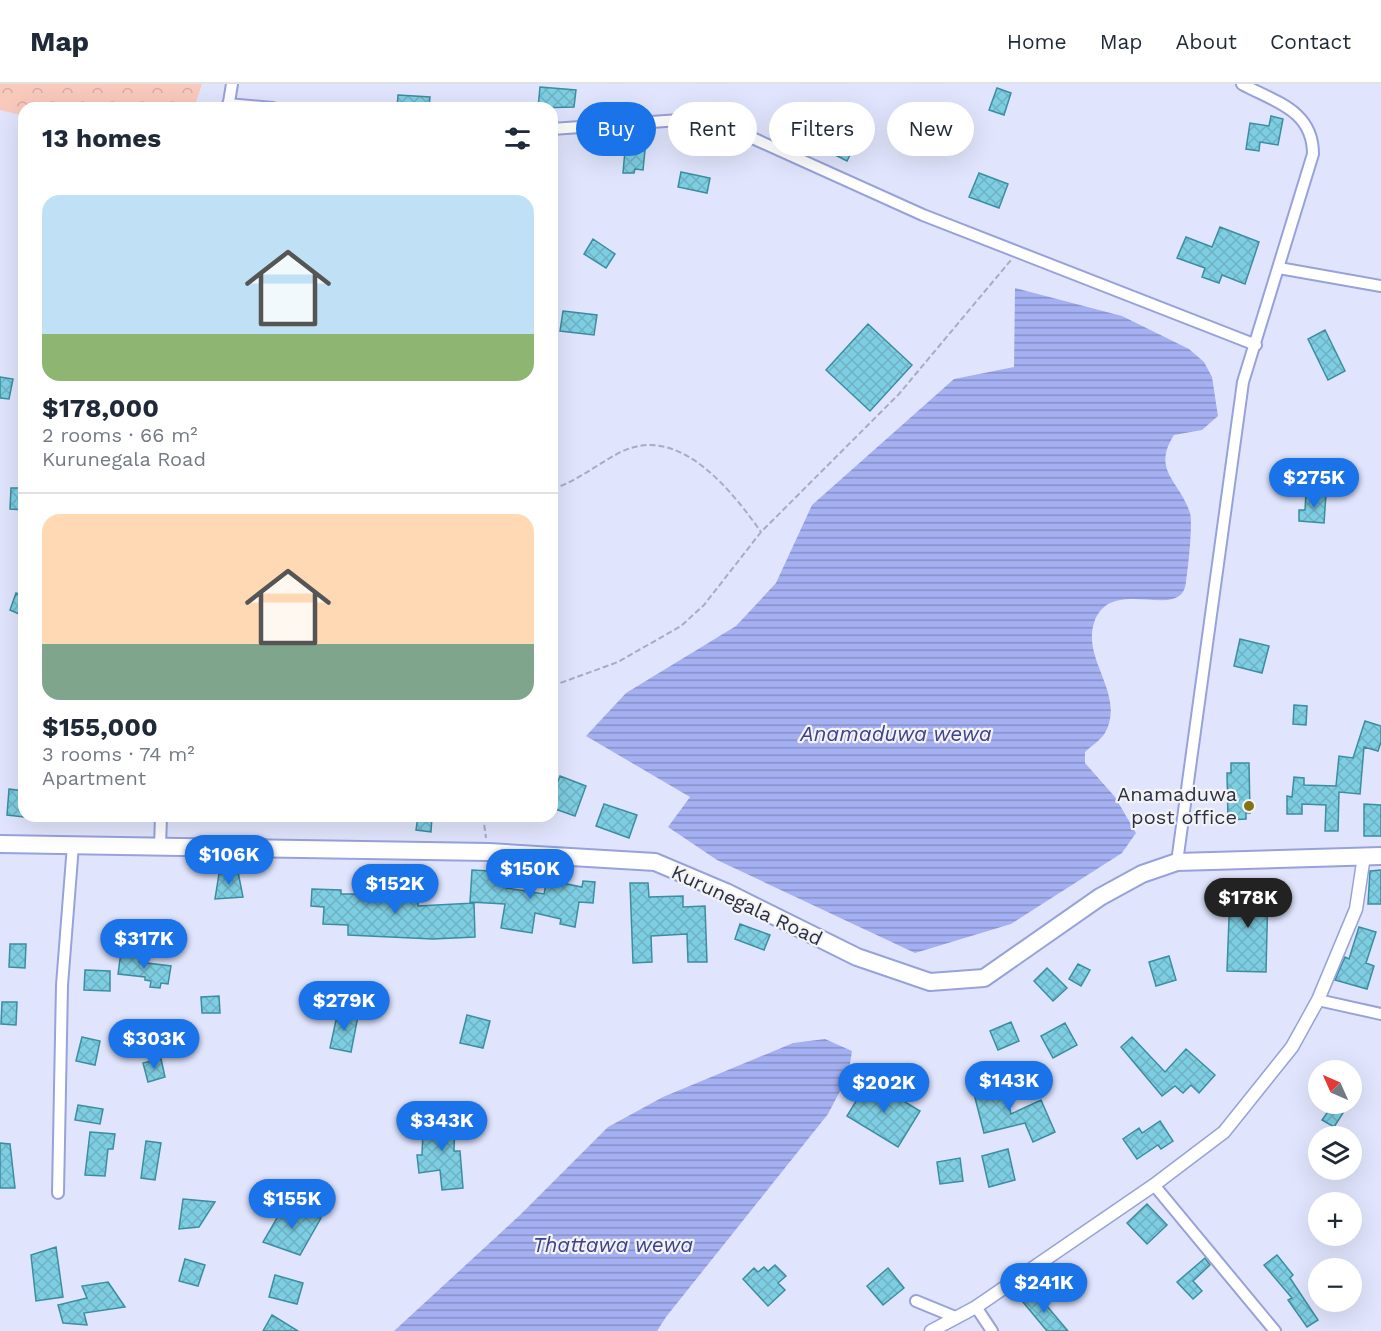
<!DOCTYPE html>
<html lang="en">
<head>
<meta charset="utf-8">
<style>
  :root { --surface:#fff; --page:#f2f2f3; --text:#1f2937; --muted:#747a83; --line:#e0e1e3; --accent:#1a73e8 }
  body { margin:0; font-family:"Work Sans",sans-serif; background:var(--page); color:var(--text); height:100vh; display:flex; flex-direction:column; font-size:22px; white-space:nowrap }
  * { box-sizing:border-box; margin:0 }
  p { font-size:20px; color:var(--muted) }
  .icon { flex:none; width:33px; height:33px; fill:none; stroke:currentColor; stroke-width:2; stroke-linecap:round; stroke-linejoin:round }
  .map { position:relative; flex:1; overflow:hidden }
  .panel { position:absolute; left:18px; top:18px; width:540px; height:720px; display:flex; flex-direction:column; background:var(--surface); border-radius:18px; box-shadow:0 6px 24px #0002 }
  .panel>* { flex:none }
  .banner { position:absolute; left:576px; top:18px; width:570px; height:54px; display:flex; gap:12px }
  .needle { width:39px; rotate:315deg }
  .fabs { position:absolute; left:1308px; top:976px; display:grid; gap:12px }
  .fabs a { display:grid; place-items:center; width:54px; height:54px; border-radius:50%; background:var(--surface); box-shadow:0 6px 24px #0002; font-size:30px }
  .price { position:absolute; translate:-50% -51px; padding:0 14px; border-radius:21px; background:var(--accent); color:#fff; font-size:20px; line-height:39px; filter:drop-shadow(0 2px 3px #0008) }
  .price::after { content:''; position:absolute; left:50%; top:36px; width:18px; height:14px; margin-left:-9px; background:inherit; clip-path:polygon(0 0,100% 0,50% 100%) }
  .price.on { background:#222; color:#fff }
  ul { padding:0; list-style:none }
  li { display:grid; align-content:center; gap:12px; height:318px; padding:0 24px }
  li+li { border-top:2px solid var(--line) }
  li span { display:grid; place-items:center; height:186px; border-radius:18px; color:#555 }
  li>.icon { margin-inline-start:auto }
  span .icon { width:108px; height:108px; fill:#fffc; stroke-width:1 }
  li b { font-size:26px }
  h2 { display:flex; justify-content:space-between; align-items:center; height:72px; padding:0 24px; font-size:26px }
  .chip { padding:0 21px; border-radius:27px; background:var(--surface); box-shadow:0 6px 24px #0002; font-size:21px; line-height:54px }
  .chip.on { background:var(--accent); color:#fff }
  header { display:flex; align-items:center; gap:36px; box-sizing:border-box; height:84px; padding:0 30px; background:var(--surface); border-bottom:2px solid var(--line) }
  header strong { font-size:28px }
  nav { display:flex; gap:33px; margin-inline-start:auto; font-size:21px }
  .map>svg:first-child { display:block }
  .park { fill:url(#park-crowns) }
  .water { fill:url(#water-rules) }
  .building { fill:url(#building-cross-hatch); stroke:#3b8da0; stroke-width:1.5 }
  .lines { fill:none; stroke-linecap:round; stroke-linejoin:round }
  .minor-casing { stroke:#97a2da; stroke-width:14 }
  .tertiary-casing { stroke:#97a2da; stroke-width:15 }
  .trunk-casing { stroke:#97a2da; stroke-width:20 }
  .path { stroke:#a7acc3; stroke-width:2; stroke-dasharray:6 3; stroke-linecap:butt }
  .minor { stroke:#fff; stroke-width:10 }
  .tertiary { stroke:#fff; stroke-width:12 }
  .trunk { stroke:#fff; stroke-width:16 }
  .poi-dot { fill:#857212; stroke:#f3f3f3; stroke-width:2 }
  .labels { text-anchor:middle; stroke-width:4.5; stroke-linejoin:round; paint-order:stroke }
  .poi-label { font-size:20px; fill:#2b2f46; stroke:#f3f3f3; text-anchor:end }
  .street-label { font-size:20px; fill:#2b2f46; stroke:#f3f3f3 }
  .water-label { font-size:21px; font-style:italic; fill:#3c428f; stroke:#f3f3f3 }
</style>
</head>
<body>
<header>
<strong>Map</strong>
<nav><a>Home</a><a>Map</a><a>About</a><a>Contact</a></nav>
</header>
<div class="map">
<svg width="1381" height="1247" viewBox="0 0 1381 1247">
  <defs>
    <pattern id="park-crowns" width="20" height="18" patternUnits="userSpaceOnUse" patternTransform="scale(1.5)"><rect width="20" height="18" fill="#f9c9bc"/><path d="M2 6a3 3 0 1 1 6 0M12 15a3 3 0 1 1 6 0" fill="none" stroke="#d6ada3"/></pattern>
    <pattern id="water-rules" width="6" height="5" patternUnits="userSpaceOnUse" patternTransform="scale(1.5)"><rect width="6" height="5" fill="#a4b0f1"/><path d="M0 2.5h6" fill="none" stroke="#8690c5"/></pattern>
    <pattern id="building-cross-hatch" width="8" height="8" patternUnits="userSpaceOnUse" patternTransform="scale(1.5)"><rect width="8" height="8" fill="#7ecee2"/><path d="M0 0l8 8M0 8l8-8" fill="none" stroke="#6db1c3"/></pattern>
  </defs>
  <rect width="100%" height="100%" fill="#e0e5fd"/>
  <path class="park" d="M0,0H202L194,24H24V32L0,26Z"/>
  <path class="water" d="M1015,204L1122,232L1189,265L1204,278L1212,293L1218,332L1202,346L1174,351C1151,387 1180,397 1190,429C1193,440 1188,485 1186,498C1182,540 1110,489 1094,539C1082,576 1126,611 1105,649C1101,656 1091,662 1085,668V679L1115,713L1136,749L1122,769L1011,840L915,869L717,776L668,743L690,713L586,652L626,609L736,542L776,499L812,421L954,295L1014,283Z
    M825,955L852,967L848,992L828,1030L666,1233L657,1247H394L520,1131L608,1043L663,1013L793,959Z"/>
  <path class="building" d="M540,3L576,6L574,23L538,24Z
    M997,4L1011,9L1004,31L989,26Z
    M398,11L430,13L429,24H397Z
    M1271,32L1283,35L1278,61L1260,58L1259,67L1246,65L1250,39L1269,42Z
    M826,44L856,59L847,77L817,62Z
    M626,55L640,56L639,65L645,66L643,86L635,85L634,89H623Z
    M681,88L710,94L707,109L678,103Z
    M979,89L1008,100L999,124L969,113Z
    M1220,143L1259,158L1245,200L1222,191L1219,199L1202,193L1205,184L1177,174L1186,153L1212,163Z
    M593,155L615,170L606,184L584,170Z
    M563,227L597,231L594,251L560,247Z
    M868,240L912,281L870,327L826,286Z
    M1325,246L1345,287L1328,296L1308,255Z
    M0,293L13,295L9,315L0,314Z
    M11,404H24V426L10,425Z
    M1306,409L1326,410L1324,439L1299,437V426H1305Z
    M16,509L24,512V532L10,526Z
    M1240,555L1269,562L1262,589L1234,582Z
    M1294,621L1307,622L1306,641L1293,640Z
    M1365,637L1381,642V658L1378,667L1364,663L1360,710L1339,708L1338,747H1325L1326,721L1302,720V730H1287V712L1292,713L1294,693L1304,694V701L1336,702L1339,672L1353,674Z
    M1231,679H1249L1250,729H1246V735L1228,736L1227,689H1231Z
    M560,692L586,702L575,732L552,724V713Z
    M9,705L24,707V733L7,731Z
    M604,720L637,731L629,754L596,742Z
    M1364,720L1381,721V752H1364Z
    M418,732H432L431,748L416,746Z
    M472,786L508,788L506,804L544,810L547,796L582,803L583,797L595,798L593,819L579,818L575,843L560,840L561,835L535,829L532,849L501,844L505,820L470,818Z
    M1381,786V820H1368L1370,787Z
    M238,788L243,813L215,815L219,790Z
    M1241,796H1260V805L1268,806L1266,888L1227,887L1230,808H1241Z
    M630,799H648L649,813L683,812V823L705,822L707,878H688L687,850L651,852L652,878L633,879Z
    M312,805L341,806V810H390V805H419L418,822L474,819L475,853L433,855L348,851V841L323,840L324,823L311,822Z
    M740,840L770,851L764,866L735,855Z
    M1359,843L1376,848L1366,879L1374,882L1367,905L1335,896L1345,873L1349,875Z
    M10,860H26L25,884L9,883Z
    M121,868L140,870L139,878L171,882L168,900L161,899L160,904L150,903L151,897L145,896V893L118,890Z
    M1169,872L1176,896L1156,902L1149,878Z
    M1078,880L1090,886L1081,902L1069,895Z
    M1047,884L1067,904L1053,917L1034,897Z
    M85,886L110,887V907L84,906Z
    M219,912L220,929H202L201,913Z
    M2,918H17L16,941L1,940Z
    M338,927L358,932L351,968L330,964Z
    M467,931L490,937L483,964L460,959Z
    M1011,938L1019,957L998,966L990,947Z
    M1065,939L1077,961L1053,974L1041,952Z
    M137,946H156V961L137,962Z
    M82,953L100,957L95,981L76,977Z
    M1132,953L1165,988L1186,965L1215,991L1199,1009L1191,1001L1183,1009L1175,1002L1162,1012L1121,963Z
    M161,975L165,993L148,998L143,979Z
    M1002,994L1011,1030L1041,1016L1055,1048L1033,1058L1025,1039L984,1049L972,1002Z
    M869,996L920,1027L898,1063L847,1032Z
    M78,1021L103,1025L100,1040L75,1036Z
    M1332,1022L1343,1029L1334,1043L1322,1036Z
    M433,1028H451V1036H455L454,1067H460L463,1104L442,1106L440,1086L419,1089L417,1071H422L423,1045L433,1042Z
    M1160,1037L1173,1057L1161,1065L1158,1061L1137,1075L1123,1055L1139,1044L1142,1049Z
    M90,1048L115,1050L113,1065H108L105,1092L85,1091Z
    M146,1057L161,1059L155,1096L141,1094Z
    M0,1059L10,1060L15,1104H0Z
    M1008,1065L1015,1096L989,1103L982,1072Z
    M960,1074L963,1097L940,1100L937,1078Z
    M183,1115L215,1118L199,1143L179,1145Z
    M1147,1120L1167,1141L1147,1160L1127,1139Z
    M284,1122L321,1134L300,1171L263,1158Z
    M56,1163L63,1213L36,1217L31,1171Z
    M1277,1171L1293,1191L1290,1194L1318,1236L1307,1243L1288,1216L1292,1214L1264,1181Z
    M1205,1174L1210,1181L1193,1197L1202,1207L1193,1215L1177,1198Z
    M185,1175L205,1181L198,1202L179,1197Z
    M775,1181L786,1192L778,1199L785,1206L768,1222L743,1195L754,1184L758,1188L764,1183L768,1187Z
    M888,1184L904,1204L883,1221L867,1202Z
    M275,1191L303,1199L297,1220L269,1213Z
    M108,1198L125,1223L84,1229L87,1241L63,1239L58,1221L87,1214L82,1202Z
    M1035,1208L1068,1247H1047L1023,1218Z
    M272,1231L298,1247H263Z"/>
  <g class="lines">
    <g class="minor-casing">
      <path id="minor" d="M228,20L273,24
        M228,24L232,0
        M552,45L708,34L923,131L1256,261
        M1279,184L1381,202
        M160,763L161,732
        M1177,778L1243,298L1313,70C1313,26 1275,18 1242,0
        M1318,916L1381,930
        M1154,1101L1275,1247
        M58,1109L62,901L73,761
        M916,1217L955,1233
        M976,1223L992,1247"/>
    </g>
    <g class="tertiary-casing">
      <path id="tertiary" d="M931,1247L976,1223L1154,1101L1224,1048L1292,963L1318,916L1356,825L1364,772"/>
    </g>
    <g class="trunk-casing">
      <path id="trunk" d="M0,760L489,768L655,778L726,808L857,873L930,898L984,894L1100,813L1142,790L1177,778L1381,772"/>
    </g>
    <path class="path" d="M552,405C578,397 597,380 621,368C679,339 732,407 761,448
      M552,602L618,578L681,542L704,521L761,448L899,310L1011,176
      M483,732L486,754"/>
    <use href="#minor" class="minor"/>
    <use href="#tertiary" class="tertiary"/>
    <use href="#trunk" class="trunk"/>
  </g>
  <circle class="poi-dot" cx="1249" cy="722" r="6"/>
  <g class="labels">
    <g class="poi-label">
      <text x="1237" y="717">Anamaduwa<tspan x="1237" dy="23">post office</tspan></text>
    </g>
    <g class="street-label">
      <text transform="translate(747 821) rotate(25)" y="7">Kurunegala Road</text>
    </g>
    <g class="water-label">
      <text x="896" y="657">Anamaduwa wewa</text>
      <text x="613" y="1168">Thattawa wewa</text>
    </g>
  </g>
</svg>
<div class="fabs">
<a><svg class="needle" viewBox="-14 -14 28 28"><path d="M0-13l5 13h-10z" fill="#e53935"/><path d="M0 13l5-13h-10z" fill="#747a83"/></svg></a>
<a><svg class="icon" aria-label="layers" viewBox="0 0 24 24"><path d="M12 4l9 5-9 5-9-5zM3 14l9 5 9-5"/></svg></a>
<a>+</a>
<a>−</a>
</div>
<b class="price" style="left:1314px;top:425px">$275K</b>
<b class="price" style="left:229px;top:802px">$106K</b>
<b class="price" style="left:530px;top:816px">$150K</b>
<b class="price" style="left:395px;top:831px">$152K</b>
<b class="price on" style="left:1248px;top:845px">$178K</b>
<b class="price" style="left:144px;top:886px">$317K</b>
<b class="price" style="left:344px;top:948px">$279K</b>
<b class="price" style="left:154px;top:986px">$303K</b>
<b class="price" style="left:1009px;top:1028px">$143K</b>
<b class="price" style="left:884px;top:1030px">$202K</b>
<b class="price" style="left:442px;top:1068px">$343K</b>
<b class="price" style="left:292px;top:1146px">$155K</b>
<b class="price" style="left:1044px;top:1230px">$241K</b>
<div class="banner">
<a class="chip on">Buy</a>
<a class="chip">Rent</a>
<a class="chip">Filters</a>
<a class="chip">New</a>
</div>
<section class="panel">
<h2>13 homes<svg class="icon" aria-label="filters" viewBox="0 0 24 24"><path d="M4 7h16M4 17h16"/><circle cx="9" cy="7" r="2"/><circle cx="15" cy="17" r="2"/></svg></h2>
<ul>
<li><span style="background:linear-gradient(#bfe0f5 75%,#8fb573 0)"><svg class="icon" aria-label="home" viewBox="0 0 24 24"><path d="M3 11l9-7 9 7M6 9v11h12V9"/></svg></span><div><b>$178,000</b><p>2 rooms · 66 m²</p><p>Kurunegala Road</p></div></li>
<li><span style="background:linear-gradient(#ffd9b3 70%,#7fa58c 0)"><svg class="icon" aria-label="home" viewBox="0 0 24 24"><path d="M3 11l9-7 9 7M6 9v11h12V9"/></svg></span><div><b>$155,000</b><p>3 rooms · 74 m²</p><p>Apartment</p></div></li>
</ul>
</section>
</div>
</body>
</html>
